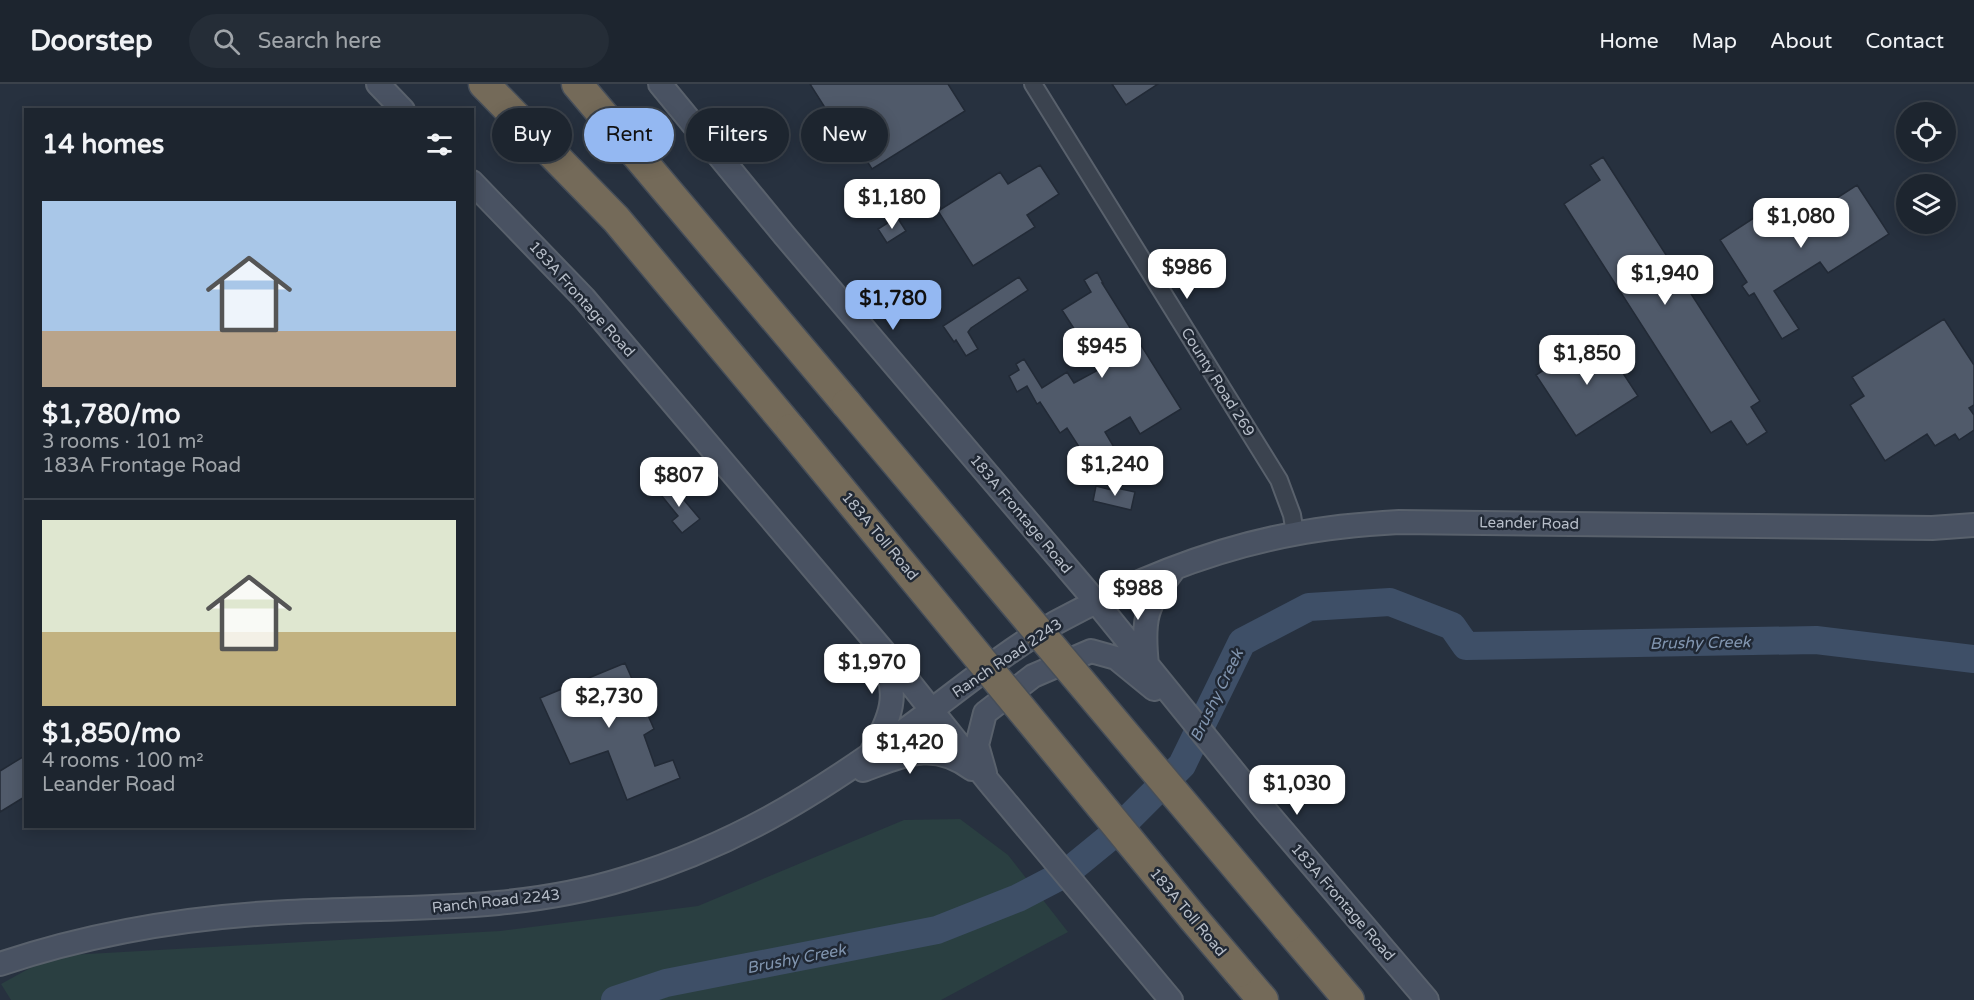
<!DOCTYPE html>
<html lang="en">
<head>
<meta charset="utf-8">
<style>
  :root { --surface:#1d252f; --page:#252d37; --text:#f1f3f6; --muted:#a0a5aa; --line:#3b424b; --accent:#94b8f2 }
  body { margin:0; font-family:"Varela Round",sans-serif; background:var(--page); color:var(--text); height:100vh; display:flex; flex-direction:column; font-size:22px; white-space:nowrap }
  * { box-sizing:border-box; margin:0 }
  p { font-size:20px; color:var(--muted) }
  .icon { flex:none; width:33px; height:33px; fill:none; stroke:currentColor; stroke-width:2; stroke-linecap:round; stroke-linejoin:round }
  .map { position:relative; flex:1; overflow:hidden }
  .details { position:absolute; left:24px; top:24px; width:450px; height:720px; display:flex; flex-direction:column; background:var(--surface); border-radius:0px; box-shadow:0 3px 15px #0003,0 0 0 2px var(--line) }
  .details>* { flex:none }
  .top-card { position:absolute; left:492px; top:24px; width:570px; height:54px; display:flex; gap:12px }
  .controls { position:absolute; left:1896px; top:18px; display:grid; gap:12px }
  .controls a { display:grid; place-items:center; width:60px; height:60px; border-radius:50%; background:var(--surface); box-shadow:0 3px 15px #0003,0 0 0 2px var(--line); font-size:30px }
  .price { position:absolute; translate:-50% -51px; padding:0 14px; border-radius:12px; background:#fff; color:#222; font-size:20px; line-height:39px; filter:drop-shadow(0 2px 3px #0008) }
  .price::after { content:''; position:absolute; left:50%; top:36px; width:18px; height:14px; margin-left:-9px; background:inherit; clip-path:polygon(0 0,100% 0,50% 100%) }
  .price.active { background:var(--accent); color:#111 }
  ul { padding:0; list-style:none }
  li { display:grid; align-content:center; gap:12px; height:318px; padding:0 18px }
  li+li { border-top:2px solid var(--line) }
  li span { display:grid; place-items:center; height:186px; border-radius:0px; color:#555 }
  li>.icon { margin-inline-start:auto }
  span .icon { width:108px; height:108px; fill:#fffc; stroke-width:1 }
  li b { font-size:26px }
  h2 { display:flex; justify-content:space-between; align-items:center; height:72px; padding:0 18px; font-size:26px }
  .chip { padding:0 21px; border-radius:27px; background:var(--surface); box-shadow:0 3px 15px #0003,0 0 0 2px var(--line); font-size:21px; line-height:54px }
  .chip.active { background:var(--accent); color:#111 }
  header { display:flex; align-items:center; gap:36px; box-sizing:border-box; height:84px; padding:0 30px; background:var(--surface); border-bottom:2px solid var(--line) }
  header strong { font-size:28px }
  nav { display:flex; gap:33px; margin-inline-start:auto; font-size:21px }
  .search { width:420px; height:54px; background:var(--page); display:flex; align-items:center; gap:15px; box-sizing:border-box; padding:0 21px; border-radius:33px; color:var(--muted); font-size:22px }
  .map>svg:first-child { display:block }
  .green { fill:#2a3f41 }
  .lines { fill:none; stroke-linecap:round; stroke-linejoin:round }
  .river { stroke:#3e4f67; stroke-width:28 }
  .building { fill:#505a6a; stroke:#222a36; stroke-width:1.5 }
  .street-casing { stroke:#59616c; stroke-width:20 }
  .secondary-casing { stroke:#59616c; stroke-width:26 }
  .highway-casing { stroke:#464e59; stroke-width:33 }
  .street { stroke:#3b434f; stroke-width:16 }
  .secondary { stroke:#495262; stroke-width:22 }
  .highway { stroke:#746a59; stroke-width:30 }
  .highway-bridge-casing { stroke:#464e59; stroke-width:33; stroke-linecap:butt }
  .highway-bridge { stroke:#746a59; stroke-width:30 }
  .labels { text-anchor:middle; stroke-width:5; stroke-linejoin:round; paint-order:stroke }
  .street-label { font-size:15px; fill:#b7bec9; stroke:#202834 }
  .water-label { font-size:16px; font-style:italic; fill:#8195af; stroke:#202834 }
</style>
</head>
<body>
<header>
<strong>Doorstep</strong>
<div class="search"><svg class="icon" aria-label="search" viewBox="0 0 24 24"><circle cx="10" cy="10" r="6"/><path d="M15 15l6 6"/></svg>Search here</div>
<nav><a>Home</a><a>Map</a><a>About</a><a>Contact</a></nav>
</header>
<div class="map">
<svg width="1974" height="916" viewBox="0 0 1974 916">
  <rect width="100%" height="100%" fill="#27313f"/>
  <path class="green" d="M960,735L1008,771L1068,848L941,916H11L1,900L52,872L500,847L698,822L904,736Z"/>
  <g class="lines">
    <path class="river" d="M615,916L666,899L937,846L1018,814L1066,789L1110,753L1182,681L1242,558L1309,523L1390,518L1452,542L1466,562L1816,556L1974,575"/>
  </g>
  <path class="building" d="M810,0H948L965,27L872,85L842,37L836,41Z
    M1112,0H1158L1126,21Z
    M1603,73L1760,317L1751,323L1767,348L1747,361L1731,337L1711,349L1564,120L1600,96L1590,81Z
    M1040,81L1059,110L1027,131L1035,143L973,182L938,127L1000,88L1008,100Z
    M1857,101L1889,150L1828,189L1820,178L1774,207L1799,245L1782,255L1754,209L1749,212L1742,202L1747,198L1720,156L1766,126L1781,150Z
    M897,133L906,147L887,159L878,145Z
    M1097,188L1103,199H1102L1181,325L1140,350L1130,333L1105,348L1115,365L1090,380L1067,344L1060,349L1040,318L1037,320L1027,302L1017,308L1009,292L1019,286L1016,280L1024,275L1042,304L1067,288L1074,299L1100,285L1062,226L1091,208L1084,196Z
    M1019,193L1028,206L971,244L968,248L978,265L966,272L956,256L954,258L943,242Z
    M1944,235L1974,281V321L1969,324L1974,331V346L1959,356L1955,350L1935,362L1927,350L1885,377L1850,321L1864,312L1852,293Z
    M1598,251L1638,312L1576,352L1536,291Z
    M668,397L700,435L682,449L672,437L678,432L657,406Z
    M1096,402L1112,406V403L1135,408L1131,426L1093,417Z
    M625,579L654,645L644,651L655,682L673,676L680,694L627,716L608,667L570,680L540,614Z
    M26,671V712L0,728V687Z"/>
  <g class="lines">
    <g class="street-casing">
      <path id="street" d="M1033,0L1279,396L1292,431L1295,449"/>
    </g>
    <g class="secondary-casing">
      <path id="secondary" d="M378,0L403,26
        M660,0L785,152L1097,519L1265,726L1427,916
        M472,98L584,214L902,589L988,697L1171,916
        M1147,581C1142,533 1146,523 1174,485
        M872,667C890,633 901,611 882,574
        M863,686C904,671 933,656 972,685
        M985,689L977,661L985,629L1033,592L1091,567L1116,574L1154,605
        M0,880C95,848 188,833 288,828C401,822 515,829 624,795C732,762 811,714 902,648C952,612 1001,570 1055,539C1129,499 1211,465 1294,450C1329,443 1364,440 1399,438L1932,444L1974,441"/>
    </g>
    <g class="highway-casing">
      <path id="highway" d="M484,0L616,135L791,345
        M577,0L847,320
        M1287,843L1349,916
        M1239,888L1263,916"/>
    </g>
    <use href="#street" class="street"/>
    <use href="#secondary" class="secondary"/>
    <use href="#highway" class="highway"/>
    <g class="highway-bridge-casing">
      <path id="highway-bridge" d="M847,320L1287,843
        M791,345L1193,834L1239,888"/>
    </g>
    <use href="#highway-bridge" class="highway-bridge"/>
  </g>
  <g class="labels">
    <g class="street-label">
      <text transform="translate(582 215) rotate(48)" y="5">183A Frontage Road</text>
      <text transform="translate(1218 298) rotate(58)" y="5">County Road 269</text>
      <text transform="translate(1021 430) rotate(50)" y="5">183A Frontage Road</text>
      <text transform="translate(1529 439) rotate(1)" y="5">Leander Road</text>
      <text transform="translate(880 452) rotate(50)" y="5">183A Toll Road</text>
      <text transform="translate(1007 574) rotate(-34)" y="5">Ranch Road 2243</text>
      <text transform="translate(496 817) rotate(-6)" y="5">Ranch Road 2243</text>
      <text transform="translate(1343 818) rotate(49)" y="5">183A Frontage Road</text>
      <text transform="translate(1188 828) rotate(50)" y="5">183A Toll Road</text>
    </g>
    <g class="water-label">
      <text transform="translate(1700 558) rotate(-1)" y="6">Brushy Creek</text>
      <text transform="translate(1216 611) rotate(-64)" y="6">Brushy Creek</text>
      <text transform="translate(796 874) rotate(-11)" y="6">Brushy Creek</text>
    </g>
  </g>
</svg>
<div class="controls">
<a><svg class="icon" aria-label="locate" viewBox="0 0 24 24"><circle cx="12" cy="12" r="6"/><path d="M12 2v4M12 18v4M2 12h4M18 12h4"/></svg></a>
<a><svg class="icon" aria-label="layers" viewBox="0 0 24 24"><path d="M12 4l9 5-9 5-9-5zM3 14l9 5 9-5"/></svg></a>
</div>
<b class="price" style="left:892px;top:146px">$1,180</b>
<b class="price" style="left:1801px;top:165px">$1,080</b>
<b class="price" style="left:1187px;top:216px">$986</b>
<b class="price" style="left:1665px;top:222px">$1,940</b>
<b class="price active" style="left:893px;top:247px">$1,780</b>
<b class="price" style="left:1102px;top:295px">$945</b>
<b class="price" style="left:1587px;top:302px">$1,850</b>
<b class="price" style="left:1115px;top:413px">$1,240</b>
<b class="price" style="left:679px;top:424px">$807</b>
<b class="price" style="left:1138px;top:537px">$988</b>
<b class="price" style="left:872px;top:611px">$1,970</b>
<b class="price" style="left:609px;top:645px">$2,730</b>
<b class="price" style="left:910px;top:691px">$1,420</b>
<b class="price" style="left:1297px;top:732px">$1,030</b>
<div class="top-card">
<a class="chip">Buy</a>
<a class="chip active">Rent</a>
<a class="chip">Filters</a>
<a class="chip">New</a>
</div>
<section class="details">
<h2>14 homes<svg class="icon" aria-label="filters" viewBox="0 0 24 24"><path d="M4 7h16M4 17h16"/><circle cx="9" cy="7" r="2"/><circle cx="15" cy="17" r="2"/></svg></h2>
<ul>
<li><span style="background:linear-gradient(#a9c7e8 70%,#b9a48a 0)"><svg class="icon" aria-label="home" viewBox="0 0 24 24"><path d="M3 11l9-7 9 7M6 9v11h12V9"/></svg></span><div><b>$1,780/mo</b><p>3 rooms · 101 m²</p><p>183A Frontage Road</p></div></li>
<li><span style="background:linear-gradient(#dfe7d0 60%,#c2b280 0)"><svg class="icon" aria-label="home" viewBox="0 0 24 24"><path d="M3 11l9-7 9 7M6 9v11h12V9"/></svg></span><div><b>$1,850/mo</b><p>4 rooms · 100 m²</p><p>Leander Road</p></div></li>
</ul>
</section>
</div>
</body>
</html>
